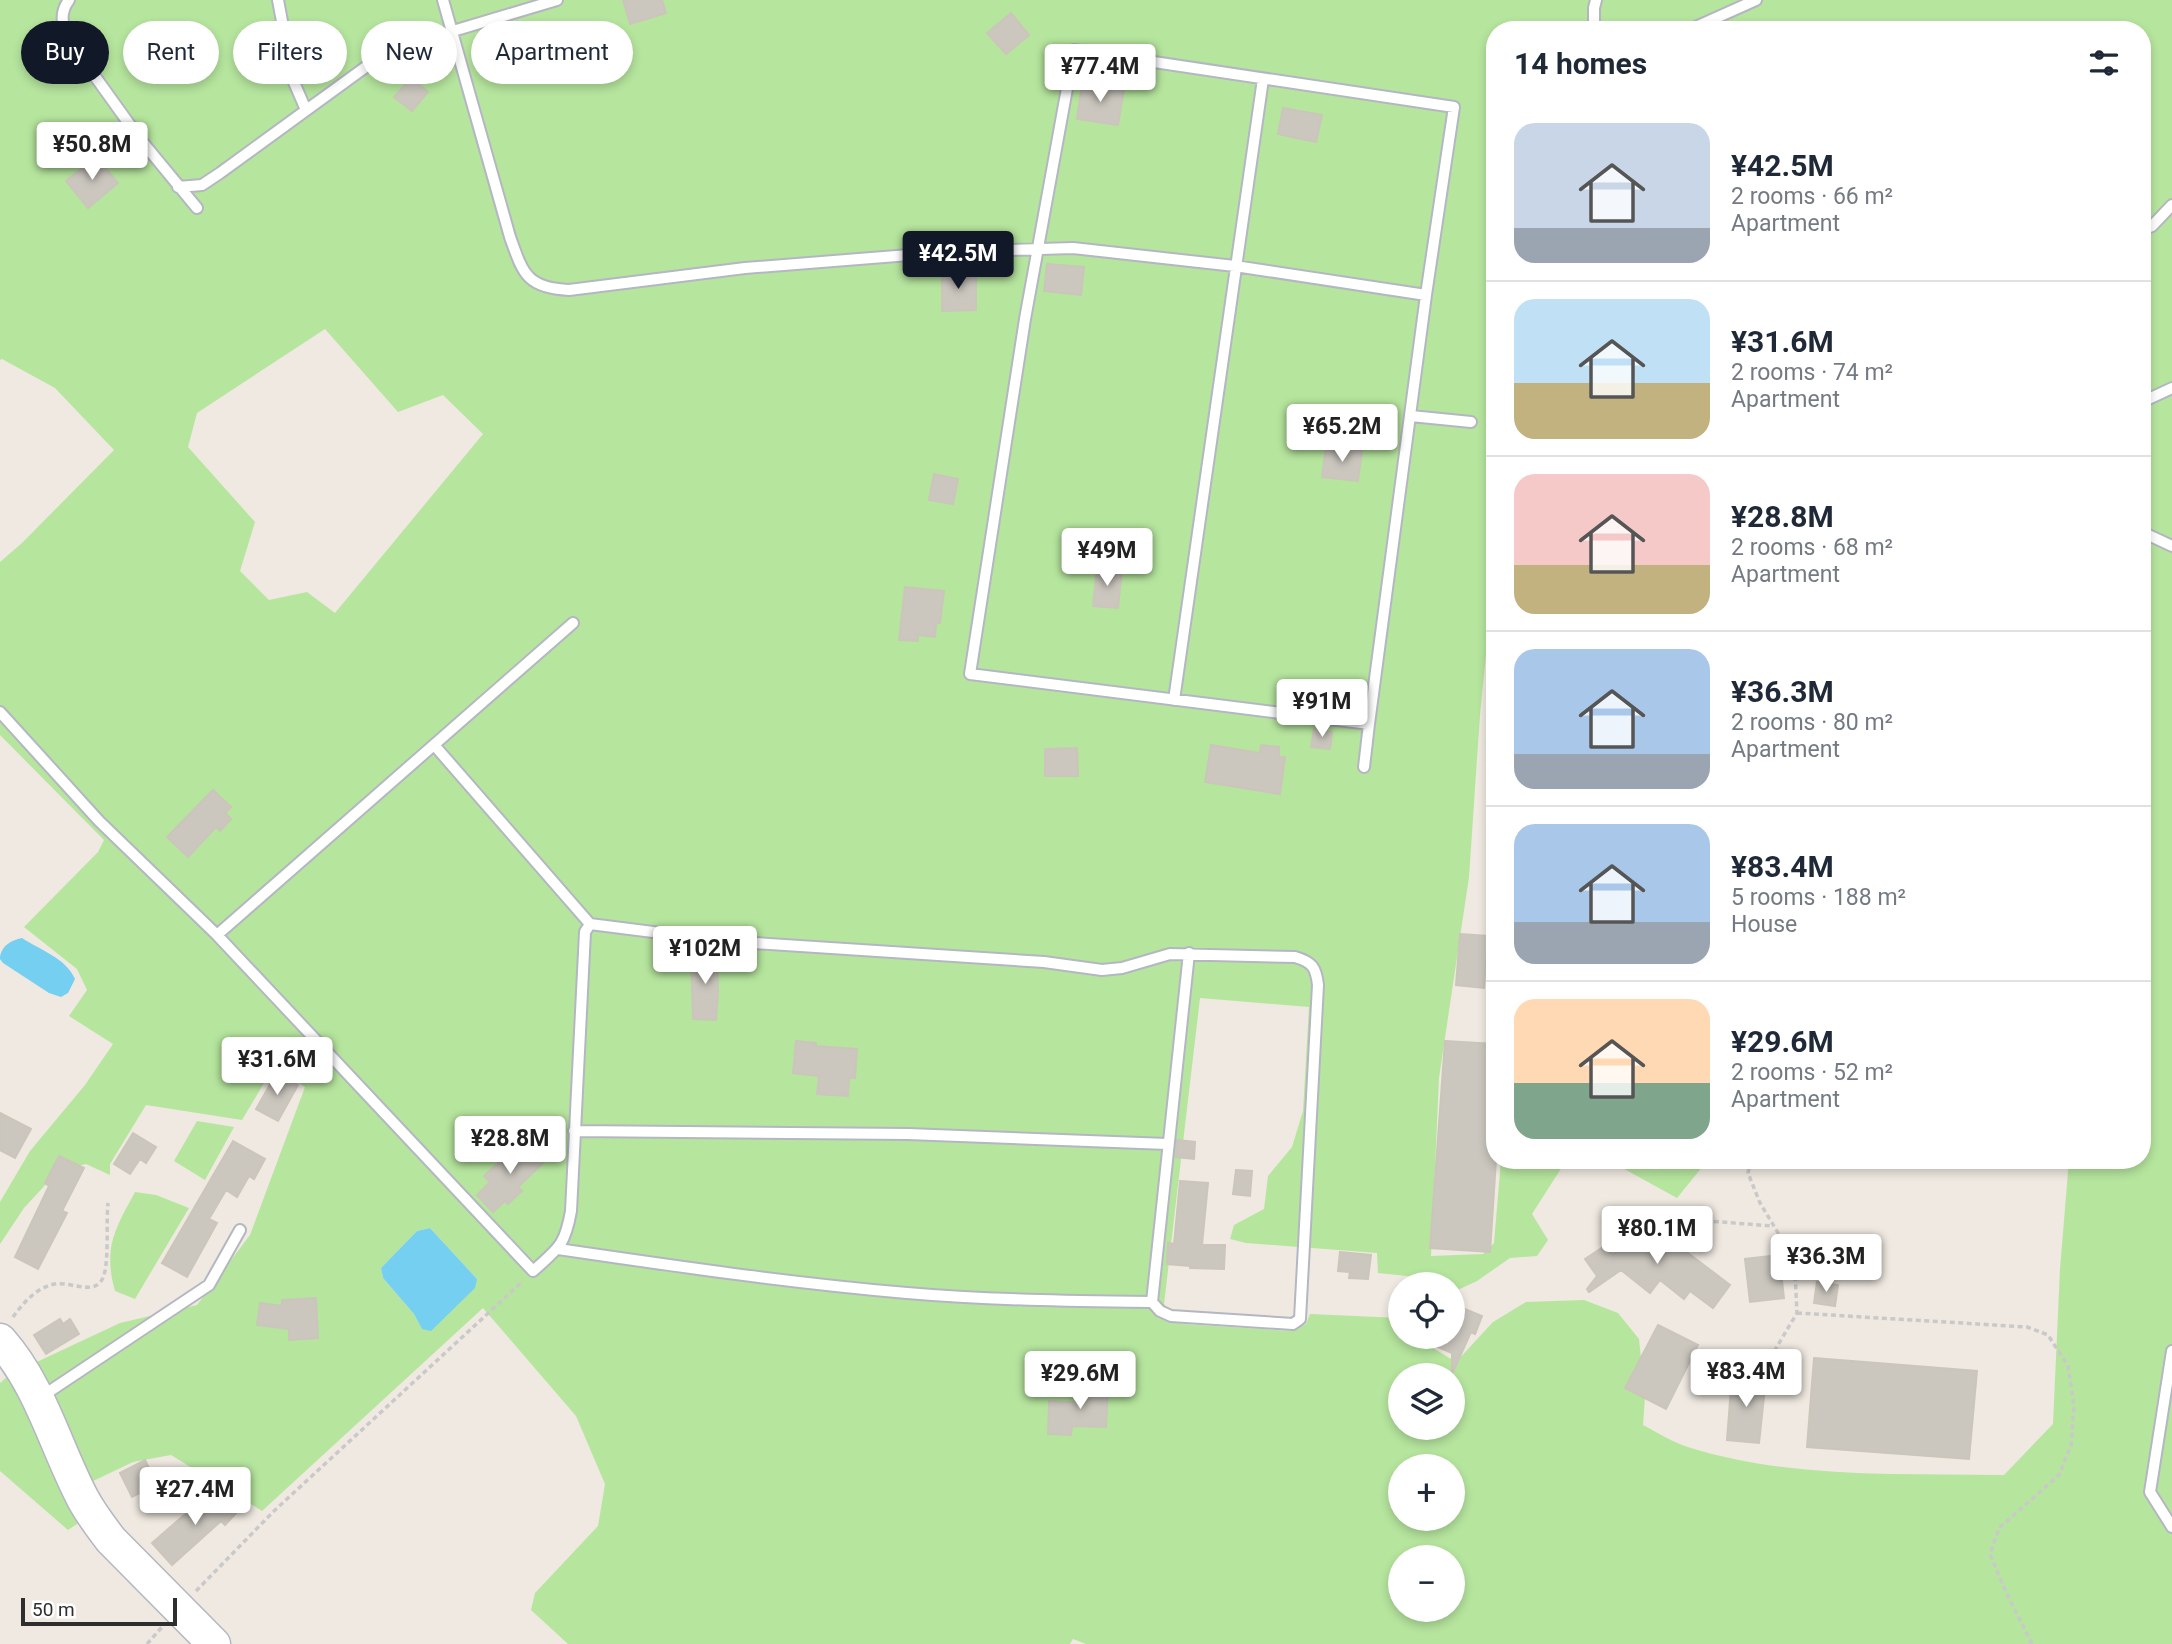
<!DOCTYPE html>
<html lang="en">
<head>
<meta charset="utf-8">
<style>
  :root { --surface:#fff; --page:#f6f6f7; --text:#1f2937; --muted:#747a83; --line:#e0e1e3; --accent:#111827 }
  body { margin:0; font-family:Roboto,sans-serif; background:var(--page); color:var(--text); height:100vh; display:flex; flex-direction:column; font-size:26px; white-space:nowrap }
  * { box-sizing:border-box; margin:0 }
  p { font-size:23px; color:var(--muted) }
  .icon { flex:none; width:38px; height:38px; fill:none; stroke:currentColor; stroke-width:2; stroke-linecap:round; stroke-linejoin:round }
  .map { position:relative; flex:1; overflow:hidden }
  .sheet { position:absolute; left:1486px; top:21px; width:665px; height:1148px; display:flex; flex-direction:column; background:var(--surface); border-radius:28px; box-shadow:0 4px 10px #0003 }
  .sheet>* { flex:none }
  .banner { position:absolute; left:21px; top:21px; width:665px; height:63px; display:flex; gap:14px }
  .controls { position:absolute; left:1388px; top:1272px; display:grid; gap:14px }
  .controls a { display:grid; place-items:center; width:77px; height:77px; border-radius:50%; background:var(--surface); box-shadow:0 4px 10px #0003; font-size:35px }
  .scale { position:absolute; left:21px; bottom:18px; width:156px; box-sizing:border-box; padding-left:7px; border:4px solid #2e2e2e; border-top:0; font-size:19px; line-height:24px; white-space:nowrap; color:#2e2e2e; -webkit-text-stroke:5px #fff; paint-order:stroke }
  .price { position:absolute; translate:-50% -60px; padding:0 16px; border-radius:7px; background:#fff; color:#222; font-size:23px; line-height:46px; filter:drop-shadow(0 2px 4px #0008) }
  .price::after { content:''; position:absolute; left:50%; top:42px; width:21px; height:16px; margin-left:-10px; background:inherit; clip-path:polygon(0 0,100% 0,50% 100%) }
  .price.active { background:var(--accent); color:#fff }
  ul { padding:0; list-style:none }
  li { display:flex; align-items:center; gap:21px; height:175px; padding:0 28px }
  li+li { border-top:2px solid var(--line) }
  li span { display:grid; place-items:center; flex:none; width:196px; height:140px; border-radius:21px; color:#555 }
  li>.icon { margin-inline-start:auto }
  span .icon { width:84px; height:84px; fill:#fffc; stroke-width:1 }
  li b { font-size:30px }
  h2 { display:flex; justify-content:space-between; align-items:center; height:84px; padding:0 28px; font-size:30px }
  .pill { padding:0 24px; border-radius:32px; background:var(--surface); box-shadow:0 4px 10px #0003; font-size:24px; line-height:63px }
  .pill.active { background:var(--accent); color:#fff }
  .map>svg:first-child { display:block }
  .green { fill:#b6e59e; fill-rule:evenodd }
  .water { fill:#75cff0 }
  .building { fill:#cbc7bf; stroke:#cbc5ba; stroke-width:2 }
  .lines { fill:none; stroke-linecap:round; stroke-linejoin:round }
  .lane-casing { stroke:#b4b7c1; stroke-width:14 }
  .secondary-casing { stroke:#b4b7c1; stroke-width:35 }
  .path { stroke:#c9c9c9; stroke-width:3.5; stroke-dasharray:5 3.5; stroke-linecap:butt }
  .lane { stroke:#fff; stroke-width:10 }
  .secondary { stroke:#fff; stroke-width:32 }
</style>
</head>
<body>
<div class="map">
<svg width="2172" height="1644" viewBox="0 0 2172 1644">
  <rect width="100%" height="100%" fill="#efe9e1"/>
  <path class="green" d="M0,0H2172V1644H1086L1073,1639L1070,1644H568L531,1610L535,1593L598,1526L605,1484L576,1416L483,1308L262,1511L171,1455L133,1462L66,1494L80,1522L68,1530L0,1471V1383L9,1375L120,1323L197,1305L250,1235L305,1087L273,1068L242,1120L146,1105L110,1164V1175L86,1164L59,1170L24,1208L0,1244V1202L30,1151L85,1085L113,1044L69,1016L87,990L77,969L24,927L98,852L104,840L0,735V562L22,543L114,450L55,388L2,359L0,360ZM1494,30H2142V1160H2069L2060,1269L2053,1424L2004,1475C1899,1473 1792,1479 1691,1448C1674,1443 1658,1433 1643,1425L1645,1397L1639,1339L1618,1313L1584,1300L1526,1302L1493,1322L1456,1362L1433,1348L1432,1337H1400V1318L1310,1314L1306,1324L1291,1331L1183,1324L1164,1304L1200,998L1309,1007L1303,1111L1292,1147L1268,1176L1264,1209L1234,1225L1230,1239L1246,1243L1377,1253L1378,1273L1417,1277V1284H1452L1453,1292L1477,1281L1510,1258L1537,1256L1548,1240L1532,1214L1562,1167V1160H1501L1494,1243L1483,1254L1431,1256L1439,1078L1469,877L1480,715L1494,573V425L1492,409L1494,408ZM325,329L398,412L443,395L483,434L335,613L307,592L269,600L240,571L255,522L188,447L197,413ZM430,1228L477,1279L422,1329L414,1314L383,1278L381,1268L417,1231ZM1400,1376H1452V1428H1400ZM1400,1466H1452V1519H1400ZM1400,1558H1452V1610H1400Z
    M197,1121L234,1127L205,1180L174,1161Z
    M1608,1160H1703V1166L1677,1198Z
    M135,1192L156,1195L189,1208L135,1299L115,1291C103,1248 115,1229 135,1192Z"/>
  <path class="water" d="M22,938C40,950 66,958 75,979L68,993L61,997L49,993L3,963L0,959C0,947 11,940 22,938Z
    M430,1228L477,1279L475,1288L431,1331L422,1329L414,1314L383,1278L381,1268L417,1231Z"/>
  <path class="building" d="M623,0H662L666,13L630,24Z
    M1011,13L1029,35L1006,54L987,33Z
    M522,27L528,53L491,63L484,38Z
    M411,78L428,92L412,111L394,97Z
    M1082,83L1124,89L1118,125L1077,119Z
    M1283,108L1322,115L1316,142L1278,134Z
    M96,157L118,183L88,208L66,181Z
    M1047,264L1084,267L1081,295L1044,291Z
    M942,271H967L968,277L976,276V310L942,311Z
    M1326,446L1362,450L1358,481L1322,477Z
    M934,474L958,479L953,504L929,500Z
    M1097,567L1122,569L1118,608L1093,606Z
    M905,587L944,591L940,623H936L935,637L918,635V641L899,640Z
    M1314,729L1332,732L1330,749L1311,747Z
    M1211,745L1260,753L1261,745L1279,747V757H1285L1280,794L1205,782Z
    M1077,748L1078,776H1045V749Z
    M213,790L231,807L225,813L231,819L220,831L216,827L188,857L167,837Z
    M1460,934L1488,936L1484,988L1456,985Z
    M717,954L718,992L716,1020L693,1019L691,955Z
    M796,1041L816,1043V1046L857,1049L855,1078H849L848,1096L817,1094L819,1076L793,1073Z
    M1445,1041L1494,1044L1496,1160L1490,1252L1430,1248Z
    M276,1074L298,1085L278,1121L256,1109Z
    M0,1113L31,1129L15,1158L0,1150Z
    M133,1133L156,1147L146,1163L140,1159L130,1174L114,1164Z
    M524,1139L545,1161L518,1187L522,1191L508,1204L505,1201L493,1212L477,1195L490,1182L484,1176Z
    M1177,1140L1195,1142L1194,1159L1176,1157Z
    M233,1141L265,1159L254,1179L249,1176L237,1197L226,1190L209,1219L217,1223L187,1277L162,1263Z
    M59,1156L84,1168L62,1211L67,1213L38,1269L15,1257L49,1186L45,1183Z
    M1236,1170L1252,1171L1250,1196L1233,1194Z
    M1180,1181L1208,1183L1202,1245H1225L1224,1269L1190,1268V1266L1167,1264L1168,1243L1174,1244Z
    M1642,1218L1730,1285L1713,1308L1690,1291L1684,1299L1660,1280L1650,1293L1621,1270L1589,1292L1587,1289L1597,1276L1585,1259L1606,1245L1613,1255Z
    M1340,1252L1371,1255L1368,1279L1349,1278L1350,1272L1338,1271Z
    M1779,1255L1784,1298L1750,1302L1745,1259Z
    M1817,1282L1838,1285L1835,1306L1814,1303Z
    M316,1298L318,1338L289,1340V1329L257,1325L260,1303L282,1306V1300Z
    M1462,1308L1482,1316L1475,1334L1471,1332L1452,1374V1353L1415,1337H1452V1311L1460,1315Z
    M60,1319L63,1324L70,1319L79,1334L46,1354L34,1335Z
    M1658,1325L1698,1345L1666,1409L1625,1388Z
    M1814,1358L1977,1371L1969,1459L1807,1447Z
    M1732,1375L1766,1378L1759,1443L1727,1440Z
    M1084,1383L1108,1384L1106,1427L1072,1426L1071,1435L1048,1434L1049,1401L1084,1403Z
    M145,1460L157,1484L132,1497L120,1473Z
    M222,1491L240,1509L225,1525L221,1521L172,1565L152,1543L183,1516Z"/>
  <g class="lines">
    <g class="lane-casing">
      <path id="lane" d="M69,0C60,12 62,22 66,36L140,139L197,208
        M278,0L293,80L306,110
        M443,0L510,237C523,273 526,288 569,290L745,268L947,252L1073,248L1235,266L1426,295
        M1594,30V8L1596,0
        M1689,30L1756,0
        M1074,50L1454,107L1426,295L1369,724L970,674L1025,319Z
        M178,187L202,185L220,173L378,58L453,31L557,0
        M2142,230L2152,226L2172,205
        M2142,402L2172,388
        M1411,416L1471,422
        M2142,532L2172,546
        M1174,700L1263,79
        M0,712L99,821L217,935L533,1271C559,1248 565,1245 571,1211L585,932L590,924
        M435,746L590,924L724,941L1044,962L1102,970L1122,968L1170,954L1295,957C1312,962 1316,967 1318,985L1300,1319L1293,1324L1171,1316L1160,1311L1152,1302L1189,953
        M1364,767L1369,724
        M217,935L573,623
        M574,1131L908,1134L1167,1144
        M558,1249C674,1266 790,1283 907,1293C988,1300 1071,1301 1152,1302
        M2172,1351L2150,1492L2172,1527
        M41,1397L209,1285L240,1230"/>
    </g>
    <g class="secondary-casing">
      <path id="secondary" d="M0,1340C41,1386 55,1446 83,1499C91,1514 101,1527 111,1540L214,1644"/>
    </g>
    <path class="path" d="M1490,886L1494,892
      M1751,1160L1748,1173L1760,1203L1789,1251L1795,1272L1797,1313L1769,1360
      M1681,1213L1709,1221L1772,1226
      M1797,1313L2027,1327L2048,1335L2068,1366L2074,1406L2071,1445L2059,1475L1999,1528L1990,1554L2005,1590L2032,1644
      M13,1317C23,1303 37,1287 55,1284C71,1281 97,1298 104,1275C109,1258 106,1223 108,1203
      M196,1591L274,1511L523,1281
      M147,1644L162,1627"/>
    <use href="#lane" class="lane"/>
    <use href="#secondary" class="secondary"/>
  </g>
</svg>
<div class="controls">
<a><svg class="icon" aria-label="locate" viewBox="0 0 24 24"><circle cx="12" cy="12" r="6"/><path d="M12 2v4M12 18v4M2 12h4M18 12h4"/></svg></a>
<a><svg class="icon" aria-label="layers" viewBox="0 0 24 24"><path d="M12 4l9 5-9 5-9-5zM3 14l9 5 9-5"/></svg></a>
<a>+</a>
<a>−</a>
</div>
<div class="scale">50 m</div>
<b class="price" style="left:1100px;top:104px">¥77.4M</b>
<b class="price" style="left:92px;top:182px">¥50.8M</b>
<b class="price active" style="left:958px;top:291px">¥42.5M</b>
<b class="price" style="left:1342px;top:464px">¥65.2M</b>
<b class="price" style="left:1107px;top:588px">¥49M</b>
<b class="price" style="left:1322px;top:739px">¥91M</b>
<b class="price" style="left:705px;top:986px">¥102M</b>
<b class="price" style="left:277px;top:1097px">¥31.6M</b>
<b class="price" style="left:510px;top:1176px">¥28.8M</b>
<b class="price" style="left:1657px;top:1266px">¥80.1M</b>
<b class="price" style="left:1826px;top:1294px">¥36.3M</b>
<b class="price" style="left:1746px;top:1409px">¥83.4M</b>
<b class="price" style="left:1080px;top:1411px">¥29.6M</b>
<b class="price" style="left:195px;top:1527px">¥27.4M</b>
<div class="banner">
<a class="pill active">Buy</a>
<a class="pill">Rent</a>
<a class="pill">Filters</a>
<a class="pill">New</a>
<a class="pill">Apartment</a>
</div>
<section class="sheet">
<h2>14 homes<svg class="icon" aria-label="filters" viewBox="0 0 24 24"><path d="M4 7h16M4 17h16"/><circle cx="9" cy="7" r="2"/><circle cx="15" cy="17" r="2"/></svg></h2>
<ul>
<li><span style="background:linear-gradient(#c9d6e8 75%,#9aa5b1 0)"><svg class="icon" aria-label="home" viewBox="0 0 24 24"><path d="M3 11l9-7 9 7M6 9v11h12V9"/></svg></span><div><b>¥42.5M</b><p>2 rooms · 66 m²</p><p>Apartment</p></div></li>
<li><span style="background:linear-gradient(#bfe0f5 60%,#c2b280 0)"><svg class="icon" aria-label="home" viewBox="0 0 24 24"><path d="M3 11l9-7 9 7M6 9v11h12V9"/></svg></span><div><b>¥31.6M</b><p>2 rooms · 74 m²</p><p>Apartment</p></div></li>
<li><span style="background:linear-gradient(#f6c9c9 65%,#c2b280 0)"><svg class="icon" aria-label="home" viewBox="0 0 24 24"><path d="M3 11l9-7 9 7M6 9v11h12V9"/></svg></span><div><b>¥28.8M</b><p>2 rooms · 68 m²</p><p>Apartment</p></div></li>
<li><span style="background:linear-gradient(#a9c7e8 75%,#9aa5b1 0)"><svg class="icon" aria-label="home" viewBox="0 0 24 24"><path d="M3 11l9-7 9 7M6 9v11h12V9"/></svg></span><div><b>¥36.3M</b><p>2 rooms · 80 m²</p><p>Apartment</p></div></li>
<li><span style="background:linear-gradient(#a9c7e8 70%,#9aa5b1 0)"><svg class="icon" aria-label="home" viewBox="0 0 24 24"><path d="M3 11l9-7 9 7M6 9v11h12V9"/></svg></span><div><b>¥83.4M</b><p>5 rooms · 188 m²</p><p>House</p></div></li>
<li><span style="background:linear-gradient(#ffd9b3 60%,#7fa58c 0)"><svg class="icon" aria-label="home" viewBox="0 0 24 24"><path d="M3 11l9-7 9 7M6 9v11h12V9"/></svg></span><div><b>¥29.6M</b><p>2 rooms · 52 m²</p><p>Apartment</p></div></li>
</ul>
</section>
</div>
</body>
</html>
